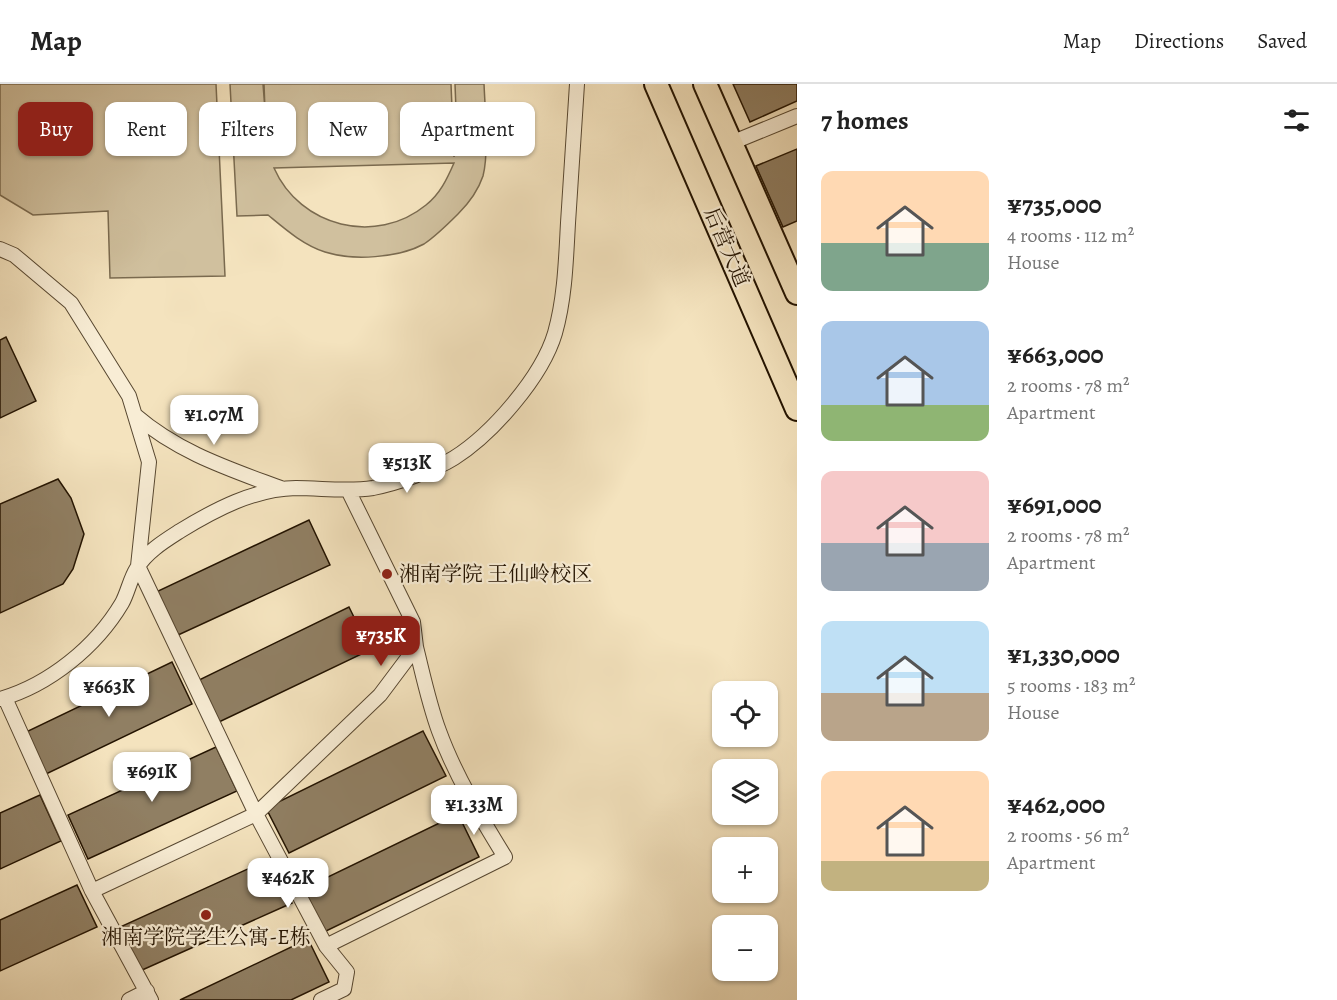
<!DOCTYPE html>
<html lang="en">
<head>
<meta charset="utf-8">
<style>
  :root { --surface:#fff; --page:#f2f2f2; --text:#222; --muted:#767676; --line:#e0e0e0; --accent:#8f2418 }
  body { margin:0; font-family:Alegreya,"Noto Serif SC",serif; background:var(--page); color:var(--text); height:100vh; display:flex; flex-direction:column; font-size:22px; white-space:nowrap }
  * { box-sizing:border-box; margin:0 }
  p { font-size:20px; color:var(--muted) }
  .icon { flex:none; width:33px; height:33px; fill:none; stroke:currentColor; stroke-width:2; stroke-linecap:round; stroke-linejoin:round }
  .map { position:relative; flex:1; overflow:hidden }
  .drawer { display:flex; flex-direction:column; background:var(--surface); width:540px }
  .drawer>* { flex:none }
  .guide { position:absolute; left:18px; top:18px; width:570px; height:54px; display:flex; gap:12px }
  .controls { position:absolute; left:712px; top:597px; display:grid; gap:12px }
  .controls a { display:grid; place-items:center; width:66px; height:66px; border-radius:12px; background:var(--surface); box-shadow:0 2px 4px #0004; font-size:30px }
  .price { position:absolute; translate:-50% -51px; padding:0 14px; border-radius:12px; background:#fff; color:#222; font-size:20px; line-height:39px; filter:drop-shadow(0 2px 3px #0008) }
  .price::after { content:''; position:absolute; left:50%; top:36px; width:18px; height:14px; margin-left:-9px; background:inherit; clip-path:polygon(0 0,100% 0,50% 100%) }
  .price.active { background:var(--accent); color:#fff }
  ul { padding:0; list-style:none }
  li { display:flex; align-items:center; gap:18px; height:150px; padding:0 24px }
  li span { display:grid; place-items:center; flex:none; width:168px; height:120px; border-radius:12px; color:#555 }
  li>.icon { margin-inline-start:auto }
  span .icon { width:72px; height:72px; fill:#fffc; stroke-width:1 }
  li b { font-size:26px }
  h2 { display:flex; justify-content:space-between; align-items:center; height:72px; padding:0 24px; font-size:26px }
  .tag { padding:0 21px; border-radius:12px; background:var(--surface); box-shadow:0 2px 4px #0004; font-size:21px; line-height:54px }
  .tag.active { background:var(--accent); color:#fff }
  header { display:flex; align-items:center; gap:36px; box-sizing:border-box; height:84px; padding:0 30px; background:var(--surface); border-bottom:2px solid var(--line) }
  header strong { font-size:28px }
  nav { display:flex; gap:33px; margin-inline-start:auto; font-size:21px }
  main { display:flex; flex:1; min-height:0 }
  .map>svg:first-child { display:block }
  .green { fill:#d0c09e; stroke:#7a6a4f; stroke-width:1.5; fill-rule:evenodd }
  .building { fill:#907f63; stroke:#231300; stroke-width:1.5 }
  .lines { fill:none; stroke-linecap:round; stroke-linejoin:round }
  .street-casing { stroke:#574730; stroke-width:16 }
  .primary-casing { stroke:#231300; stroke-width:26 }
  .street { stroke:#f8edd5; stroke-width:14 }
  .primary { stroke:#f4e3be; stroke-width:22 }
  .poi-dot { fill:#8f2418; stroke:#f8edd5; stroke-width:2 }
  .labels { text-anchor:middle; stroke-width:4.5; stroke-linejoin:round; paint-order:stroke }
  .street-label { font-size:21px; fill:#231300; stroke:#f8edd5 }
  .poi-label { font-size:21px; fill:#231300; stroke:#f8edd5; text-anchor:start }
</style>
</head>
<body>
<header>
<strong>Map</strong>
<nav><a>Map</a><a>Directions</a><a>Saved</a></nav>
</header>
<main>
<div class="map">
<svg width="797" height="916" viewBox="0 0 797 916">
  <rect width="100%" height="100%" fill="#f4e3be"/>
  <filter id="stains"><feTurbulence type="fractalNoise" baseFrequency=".00333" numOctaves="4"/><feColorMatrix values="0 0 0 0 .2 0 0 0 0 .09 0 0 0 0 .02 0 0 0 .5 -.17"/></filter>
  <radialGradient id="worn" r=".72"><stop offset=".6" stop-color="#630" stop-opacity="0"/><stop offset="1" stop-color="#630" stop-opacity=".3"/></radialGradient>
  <path class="green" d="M0,0H216L225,192L110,194L108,127L33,131L0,111Z
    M230,0H263L265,26L264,0H451L454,73L457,52L455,0H484C485,24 489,69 483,92C478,107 470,118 458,130C448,140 436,152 424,160C398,174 353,177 325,168C303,161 285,145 268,131L237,132ZM454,79C447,95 440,110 426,121C376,162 300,143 274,84Z"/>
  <path class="building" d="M733,0H797V17L750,38Z
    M797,65V137L783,143L756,82Z
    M6,253L36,317L0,334V256Z
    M58,395L71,414L84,450L73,485L63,500L0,529V420Z
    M309,436L330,481L176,552L156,508Z
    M349,523L370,566L219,638L199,596Z
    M172,578L192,620L46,690L26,648Z
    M423,647L446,692L289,769L266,724Z
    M216,663L237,707L88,775L68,731Z
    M40,711L61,757L0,785V729Z
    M458,730L479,773L324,848L303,805Z
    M272,774L292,819L140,887L120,843Z
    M77,801L97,843L0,887V836Z
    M308,855L329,898L291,916H180Z"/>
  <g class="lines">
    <g class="street-casing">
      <path id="street" d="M731,59L797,32
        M0,165L14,171L71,219L129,312L149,378L138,482L256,730L326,862L347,888L344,905L321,916
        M135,331C179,369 230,385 283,405
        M5,614L92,807L256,730L380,611L416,563L413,538L348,406
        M0,615C49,601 96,563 122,519C128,508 130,495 137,484C146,468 166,456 180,447C216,425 254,405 296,404C322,404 347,408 373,404C395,400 435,386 454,374C492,350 542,293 555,249C565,214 566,175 568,139C571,93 574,46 577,0
        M92,807L151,916
        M326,862L505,773C481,734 455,691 439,647C429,620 423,591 416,563
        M129,916L147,907"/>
    </g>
    <g class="primary-casing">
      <path id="primary" d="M656,0L797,325
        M705,0L797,209"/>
    </g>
    <use href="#street" class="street"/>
    <use href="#primary" class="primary"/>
  </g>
  <g class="poi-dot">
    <circle cx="387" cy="490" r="6"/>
    <circle cx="206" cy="831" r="6"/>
  </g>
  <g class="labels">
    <g class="street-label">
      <text transform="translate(727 163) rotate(67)" y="7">后营大道</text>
    </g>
    <g class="poi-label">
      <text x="399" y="497">湘南学院 王仙岭校区</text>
      <text x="206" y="860" text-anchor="middle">湘南学院学生公寓-E栋</text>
    </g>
  </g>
  <rect width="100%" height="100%" filter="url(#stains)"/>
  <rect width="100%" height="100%" fill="url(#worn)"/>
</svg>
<div class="controls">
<a><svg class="icon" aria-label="locate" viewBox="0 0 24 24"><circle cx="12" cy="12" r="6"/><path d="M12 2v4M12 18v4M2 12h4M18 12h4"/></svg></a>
<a><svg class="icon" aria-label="layers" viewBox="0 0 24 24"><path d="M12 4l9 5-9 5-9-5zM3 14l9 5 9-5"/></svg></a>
<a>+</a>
<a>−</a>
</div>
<b class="price" style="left:214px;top:362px">¥1.07M</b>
<b class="price" style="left:407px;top:410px">¥513K</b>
<b class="price active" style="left:381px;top:583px">¥735K</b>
<b class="price" style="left:109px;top:634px">¥663K</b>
<b class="price" style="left:152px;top:719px">¥691K</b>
<b class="price" style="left:474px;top:752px">¥1.33M</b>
<b class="price" style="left:288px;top:825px">¥462K</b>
<div class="guide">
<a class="tag active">Buy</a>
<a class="tag">Rent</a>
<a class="tag">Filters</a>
<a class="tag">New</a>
<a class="tag">Apartment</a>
</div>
</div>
<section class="drawer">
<h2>7 homes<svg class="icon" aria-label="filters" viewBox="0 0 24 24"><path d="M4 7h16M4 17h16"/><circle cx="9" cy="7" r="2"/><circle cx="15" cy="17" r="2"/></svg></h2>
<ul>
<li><span style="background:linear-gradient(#ffd9b3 60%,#7fa58c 0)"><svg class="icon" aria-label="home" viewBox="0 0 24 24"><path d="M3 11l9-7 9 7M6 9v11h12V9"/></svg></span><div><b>¥735,000</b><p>4 rooms · 112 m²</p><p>House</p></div></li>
<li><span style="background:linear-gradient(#a9c7e8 70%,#8fb573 0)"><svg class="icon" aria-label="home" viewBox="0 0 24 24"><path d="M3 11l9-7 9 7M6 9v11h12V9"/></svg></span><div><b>¥663,000</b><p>2 rooms · 78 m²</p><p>Apartment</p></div></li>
<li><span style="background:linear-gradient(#f6c9c9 60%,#9aa5b1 0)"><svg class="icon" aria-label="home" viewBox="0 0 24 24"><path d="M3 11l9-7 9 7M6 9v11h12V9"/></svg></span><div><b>¥691,000</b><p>2 rooms · 78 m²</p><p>Apartment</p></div></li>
<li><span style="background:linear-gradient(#bfe0f5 60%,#b9a48a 0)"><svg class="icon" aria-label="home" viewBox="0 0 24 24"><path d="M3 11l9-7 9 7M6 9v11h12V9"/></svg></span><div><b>¥1,330,000</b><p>5 rooms · 183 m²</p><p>House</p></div></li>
<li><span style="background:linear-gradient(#ffd9b3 75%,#c2b280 0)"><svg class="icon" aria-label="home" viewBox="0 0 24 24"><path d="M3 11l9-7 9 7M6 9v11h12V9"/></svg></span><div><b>¥462,000</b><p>2 rooms · 56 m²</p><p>Apartment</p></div></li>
</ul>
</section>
</main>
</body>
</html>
